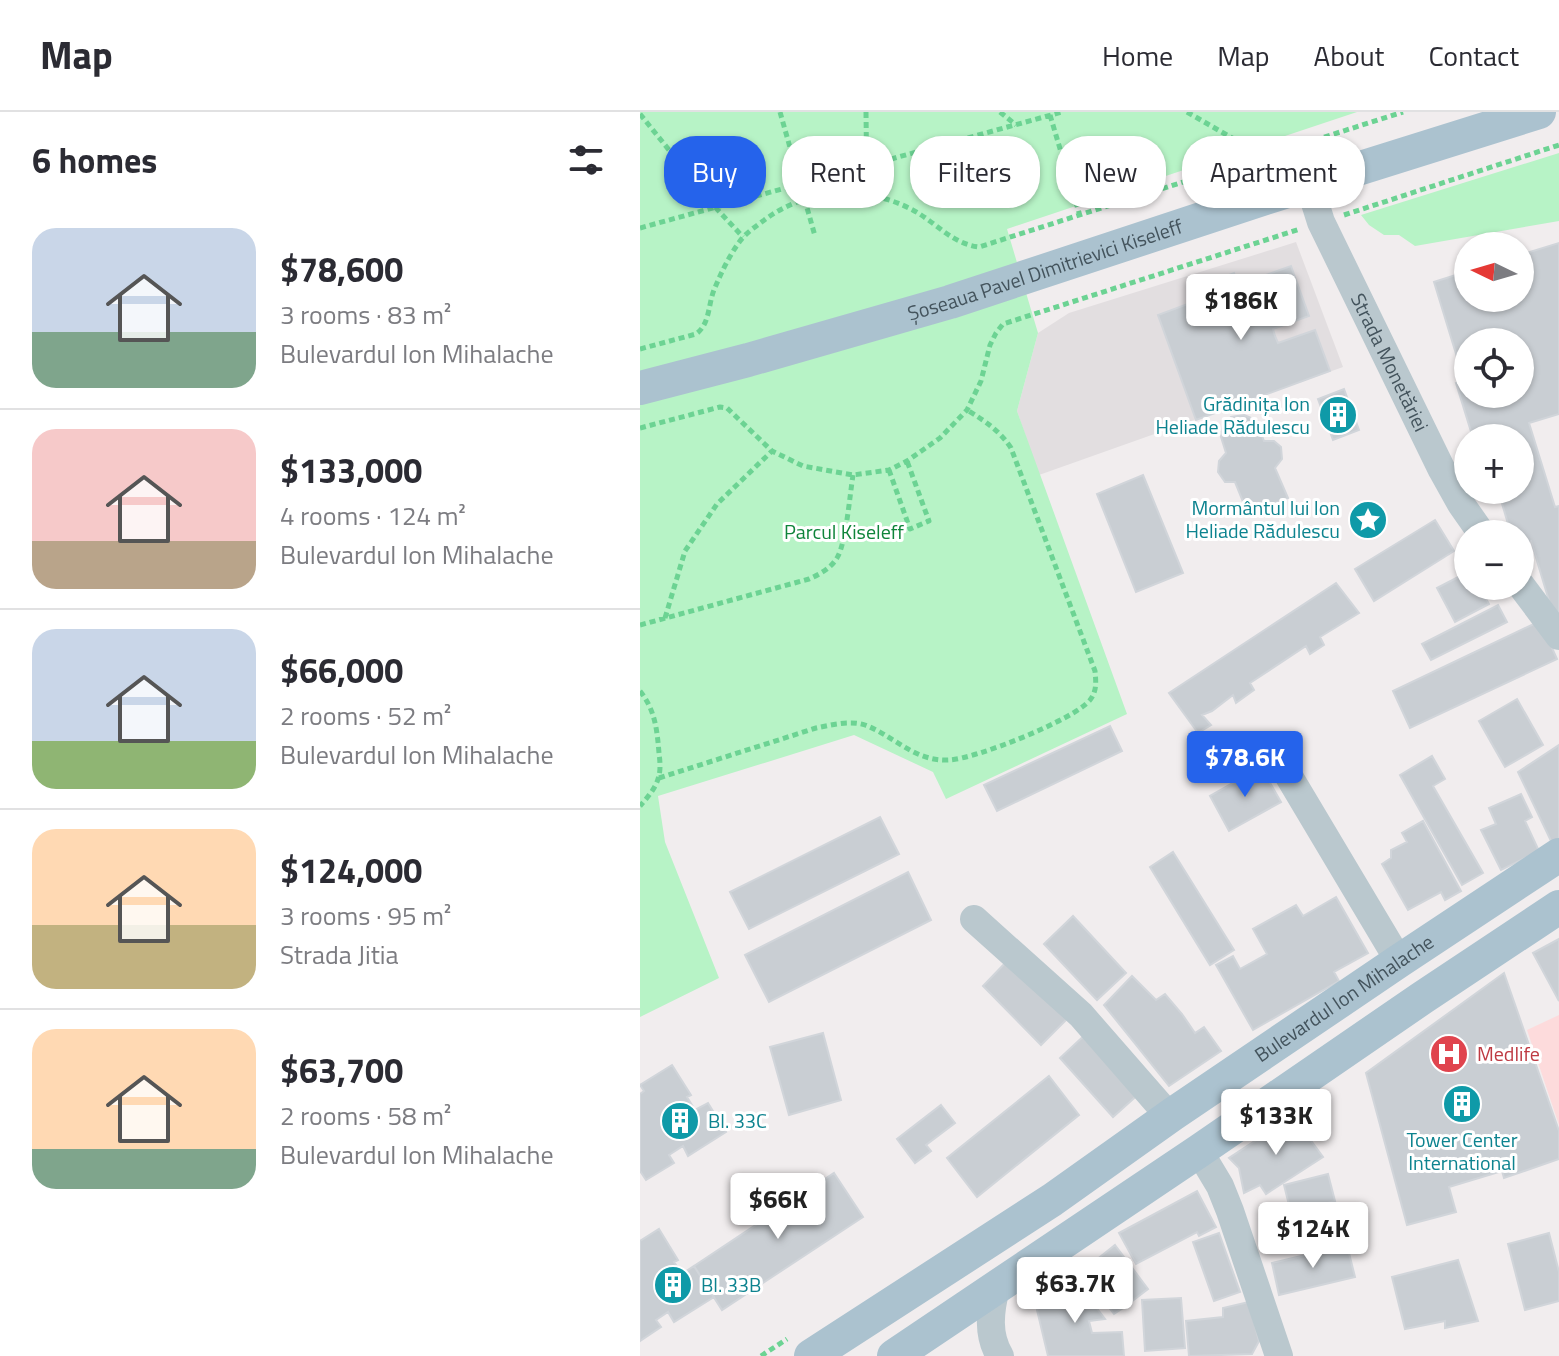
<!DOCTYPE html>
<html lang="en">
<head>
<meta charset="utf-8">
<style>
  :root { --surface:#fff; --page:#f7f7f7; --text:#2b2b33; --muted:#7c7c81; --line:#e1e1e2; --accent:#2563eb }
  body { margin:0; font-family:"Titillium Web",sans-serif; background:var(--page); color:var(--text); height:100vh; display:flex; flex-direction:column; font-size:30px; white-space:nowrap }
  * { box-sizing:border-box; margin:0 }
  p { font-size:26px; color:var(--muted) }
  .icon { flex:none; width:44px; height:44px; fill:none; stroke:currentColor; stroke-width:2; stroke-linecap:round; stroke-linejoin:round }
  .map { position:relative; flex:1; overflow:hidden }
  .panel { display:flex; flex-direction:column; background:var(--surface); width:640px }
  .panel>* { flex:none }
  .hud { position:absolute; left:24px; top:24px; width:760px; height:72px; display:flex; gap:16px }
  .needle { width:52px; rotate:275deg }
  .tools { position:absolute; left:814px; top:120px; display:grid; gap:16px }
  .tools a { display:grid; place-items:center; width:80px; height:80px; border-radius:50%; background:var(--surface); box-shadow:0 2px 6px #0004; font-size:40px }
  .price { position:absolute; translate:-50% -68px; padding:0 18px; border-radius:8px; background:#fff; color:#222; font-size:26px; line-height:52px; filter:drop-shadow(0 2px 4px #0008) }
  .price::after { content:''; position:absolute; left:50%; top:48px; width:24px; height:18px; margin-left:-12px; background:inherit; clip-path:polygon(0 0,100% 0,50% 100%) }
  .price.active { background:var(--accent); color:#fff }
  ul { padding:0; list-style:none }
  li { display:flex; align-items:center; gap:24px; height:200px; padding:0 32px }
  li+li { border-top:2px solid var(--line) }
  li span { display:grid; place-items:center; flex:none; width:224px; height:160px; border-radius:24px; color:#555 }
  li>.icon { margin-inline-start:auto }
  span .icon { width:96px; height:96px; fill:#fffc; stroke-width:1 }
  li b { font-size:34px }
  h2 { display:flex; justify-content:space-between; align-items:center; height:96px; padding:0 32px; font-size:34px }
  .pill { padding:0 28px; border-radius:32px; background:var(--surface); box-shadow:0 2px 6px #0004; font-size:28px; line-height:72px }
  .pill.active { background:var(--accent); color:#fff }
  header { display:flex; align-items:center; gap:48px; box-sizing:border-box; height:112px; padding:0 40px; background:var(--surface); border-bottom:2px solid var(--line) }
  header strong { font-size:38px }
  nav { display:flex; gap:44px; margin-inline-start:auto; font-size:28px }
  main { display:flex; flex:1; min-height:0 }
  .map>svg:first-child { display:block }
  .education { fill:#e2dee0 }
  .medical { fill:#fddbdc }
  .green { fill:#b7f3c6 }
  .building { fill:#c9ced3; stroke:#d1d5da; stroke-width:2; fill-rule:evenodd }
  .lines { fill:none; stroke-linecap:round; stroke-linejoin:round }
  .path { stroke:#6cd393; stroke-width:5; stroke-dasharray:6 4; stroke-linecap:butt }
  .minor { stroke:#bac8ce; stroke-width:28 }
  .major { stroke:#abc2cf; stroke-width:34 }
  .labels { text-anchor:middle; stroke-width:6; stroke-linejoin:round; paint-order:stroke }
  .street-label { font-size:20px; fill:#44545d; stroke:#fff }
  .culture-label { font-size:20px; fill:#0d838f; stroke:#fff; text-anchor:end }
  .park-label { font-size:20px; fill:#0f843a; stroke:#fff }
  .health-label { font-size:20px; fill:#be3a42; stroke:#fff; text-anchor:start }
</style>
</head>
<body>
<header>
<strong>Map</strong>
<nav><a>Home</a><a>Map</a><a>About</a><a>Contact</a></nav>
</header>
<main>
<section class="panel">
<h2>6 homes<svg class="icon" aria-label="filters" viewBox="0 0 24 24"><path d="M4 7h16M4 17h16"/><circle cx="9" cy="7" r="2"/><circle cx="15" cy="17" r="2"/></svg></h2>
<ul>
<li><span style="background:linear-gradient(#c9d6e8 65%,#7fa58c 0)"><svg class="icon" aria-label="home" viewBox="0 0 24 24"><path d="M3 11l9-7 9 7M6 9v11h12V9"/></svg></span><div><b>$78,600</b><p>3 rooms · 83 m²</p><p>Bulevardul Ion Mihalache</p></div></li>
<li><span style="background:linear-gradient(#f6c9c9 70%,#b9a48a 0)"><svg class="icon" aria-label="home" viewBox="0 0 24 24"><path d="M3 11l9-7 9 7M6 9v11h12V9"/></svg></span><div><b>$133,000</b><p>4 rooms · 124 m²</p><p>Bulevardul Ion Mihalache</p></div></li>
<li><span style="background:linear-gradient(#c9d6e8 70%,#8fb573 0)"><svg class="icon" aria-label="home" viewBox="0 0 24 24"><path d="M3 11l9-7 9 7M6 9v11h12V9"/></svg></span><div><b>$66,000</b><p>2 rooms · 52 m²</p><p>Bulevardul Ion Mihalache</p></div></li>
<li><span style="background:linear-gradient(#ffd9b3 60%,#c2b280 0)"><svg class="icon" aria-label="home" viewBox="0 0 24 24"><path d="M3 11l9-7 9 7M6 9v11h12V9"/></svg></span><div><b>$124,000</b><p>3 rooms · 95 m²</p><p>Strada Jitia</p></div></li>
<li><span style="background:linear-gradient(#ffd9b3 75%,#7fa58c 0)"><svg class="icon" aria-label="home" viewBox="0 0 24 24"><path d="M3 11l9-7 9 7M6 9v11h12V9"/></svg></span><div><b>$63,700</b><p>2 rooms · 58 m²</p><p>Bulevardul Ion Mihalache</p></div></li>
</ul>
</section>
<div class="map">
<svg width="919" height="1244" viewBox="0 0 919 1244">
  <rect width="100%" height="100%" fill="#f1edee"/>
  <path class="education" d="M656,130L703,255L399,363L377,299L398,221L429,201Z"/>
  <path class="medical" d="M919,903V1013L887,918Z"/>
  <path class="green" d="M0,0H717L367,117L398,221L377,299L487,602L306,687L293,660L214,623L18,684L25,730L79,866L0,905Z
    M919,41V109L775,134L759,123H744L729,113L721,103Z"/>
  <path class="building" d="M919,131V302L889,311L915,395L919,394V500L913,502L891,429L880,433V422H871L858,378H880V326H833L816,271L824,268L794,170L828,159V186H880V143ZM828,230H880V282H828Z
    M651,154L669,204L633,217L635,224L638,231L675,218L690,259L556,308L518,203L572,183L568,171L594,161L598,173Z
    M704,277L719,318L693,328L678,287Z
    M604,303L616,308L624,329H634L641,335L642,347L635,356L648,386L608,402L595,370H585L578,360L579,349L586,341L581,325L583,313L591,305Z
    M503,363L543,461L496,480L457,382Z
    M795,408L814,439L734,489L715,457Z
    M828,460V474H839L849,492L815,510L797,476Z
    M696,471L719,501L680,525L684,533L670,542L666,534L610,571L614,578L596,591L593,583L572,599L562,603L571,613L558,621L529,581Z
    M858,493L867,510L791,548L782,532Z
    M900,509L917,547L770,616L753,579Z
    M877,587L903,633L865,655L839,609Z
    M470,614L482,639L357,699L344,673Z
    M919,633V727L912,731L878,660Z
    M792,644L805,667L793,674L843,761L822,773L760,663Z
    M621,655L641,690L589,719L570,684Z
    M881,682L892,705L885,709L899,739L861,758L841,718L856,712L849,696Z
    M240,705L259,742L109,817L90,780Z
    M783,709L821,779L805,788L801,780L768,798L742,752L751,746V738L767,730L762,721Z
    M533,740L594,838L570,853L510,755Z
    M268,760L291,808L129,890L105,843Z
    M696,785L728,841L694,860L699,869L613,918L576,853L593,844L600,857L627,842L613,817L656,793L663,804Z
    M433,804L486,861L457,888L404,832Z
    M919,827V889L893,841Z
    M370,846L428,906L401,933L343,874Z
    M864,861L919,1019V1047L864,1066L862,1059L809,1075L816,1100L767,1113L726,961Z
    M492,864L516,888L525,882L542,902L555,921L564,915L581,939L529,974L464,893Z
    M183,921L201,988L149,1003L130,935Z
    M447,921L501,980L473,1005L420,946Z
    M32,953L51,983L47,985L55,998L68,991L86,1020L48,1044L43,1034L29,1043L34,1051L6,1068L0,1059V982L4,979L0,973Z
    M409,964L439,1003L337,1085L307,1046Z
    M301,993L315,1011L286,1033L291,1039L275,1051L257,1027Z
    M653,1004L683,1045L626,1082L620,1073L604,1081L599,1056L589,1046Z
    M194,1061L223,1105L82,1198L54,1154Z
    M688,1062L695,1089L651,1101L644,1073Z
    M557,1079L576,1115L559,1124L557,1120L496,1152L479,1121Z
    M698,1093L706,1126L652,1139L644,1106Z
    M19,1117L38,1148L34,1150L42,1162L54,1154L74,1185L34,1210L28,1200L16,1208L21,1215L0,1229V1129Z
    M579,1121L600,1180L574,1189L553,1130Z
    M909,1121L919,1160V1189L885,1198L868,1132Z
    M475,1133L508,1177L483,1196L450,1153Z
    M707,1133L715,1165L639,1183L632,1151Z
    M818,1148L838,1209L805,1216V1209L765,1217L752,1165Z
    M450,1153L483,1196L474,1202L460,1184L452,1190L433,1165Z
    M433,1165L465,1207L449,1209L452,1221L482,1220L484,1244H408L397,1198L405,1186Z
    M541,1186L545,1236L505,1239L502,1188Z
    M609,1190L619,1229L612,1242L549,1244L546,1209L583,1205V1196Z"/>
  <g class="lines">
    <path class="path" d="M140,0L175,124
      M226,0L227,83
      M360,0L376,13
      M547,0L625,45L629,58
      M0,2L75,95L103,125
      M410,3L440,104
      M704,103L919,33
      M0,116L422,0
      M0,237L56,222C70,212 68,193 74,178C81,161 89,144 100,129C106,121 115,115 123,109C165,77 222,73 269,96C294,108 311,132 339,135L763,0
      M0,316L80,295L87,296L132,339L163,354L213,363L249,358L267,349L300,326L327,298L341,269L350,233L356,221L363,212L660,117
      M249,358L270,417L289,409L267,349
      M25,506L45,439L77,392L132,339
      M0,513L169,467C180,462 192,456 198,444C206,429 210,382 213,363
      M0,579C15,598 17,617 19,641C20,649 21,659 18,667C15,677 7,686 0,694
      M19,666L176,616C191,613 210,608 225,613C254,624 275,650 309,648C335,647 434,608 450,588C457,579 456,570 455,559L371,336C359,318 345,309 327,298
      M121,1244L147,1227"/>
    <g class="minor">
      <path id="s1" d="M669,72L681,110L802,358L821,392L842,422"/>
      <path d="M880,472L919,524"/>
      <path d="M638,646L759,849"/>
      <path d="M334,807L441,903L530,1005"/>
      <path d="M559,1039L580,1074L590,1099L639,1244"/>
      <path d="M356,1176C350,1199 347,1223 360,1244"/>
    </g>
    <g class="major">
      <path id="s2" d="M0,276L108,248L310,190L625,86L899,0"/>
      <path id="s3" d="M171,1244L412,1088L533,1002L759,849L919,743"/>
      <path d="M254,1244L559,1039L782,886L919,795"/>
    </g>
  </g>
  <defs>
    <g id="building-disc" transform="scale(2)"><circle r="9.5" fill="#0f9aa8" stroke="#fff"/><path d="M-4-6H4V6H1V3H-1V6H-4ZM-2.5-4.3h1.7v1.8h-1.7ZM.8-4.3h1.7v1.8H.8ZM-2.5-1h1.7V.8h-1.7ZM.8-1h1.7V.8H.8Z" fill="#fff"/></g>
    <g id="sight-disc" transform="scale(2)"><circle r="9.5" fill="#0f9aa8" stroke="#fff"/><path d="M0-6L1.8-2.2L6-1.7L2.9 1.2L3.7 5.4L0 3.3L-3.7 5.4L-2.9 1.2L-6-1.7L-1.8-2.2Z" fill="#fff"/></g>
    <g id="hospital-disc" transform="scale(2)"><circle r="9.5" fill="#e0444e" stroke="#fff"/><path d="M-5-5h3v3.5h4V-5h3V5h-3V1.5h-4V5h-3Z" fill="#fff"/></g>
  </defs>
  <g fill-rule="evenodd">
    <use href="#building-disc" x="698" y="303"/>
    <use href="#sight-disc" x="728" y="408"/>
    <use href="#hospital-disc" x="809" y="942"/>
    <use href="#building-disc" x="822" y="992"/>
    <use href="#building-disc" x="40" y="1009"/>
    <use href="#building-disc" x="33" y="1173"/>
  </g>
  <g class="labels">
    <g class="street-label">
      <text dy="7" stroke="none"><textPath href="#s2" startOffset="422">Șoseaua Pavel Dimitrievici Kiseleff</textPath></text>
      <text dy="7" stroke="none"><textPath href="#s1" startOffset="196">Strada Monetăriei</textPath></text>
      <text dy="7" stroke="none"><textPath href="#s3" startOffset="642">Bulevardul Ion Mihalache</textPath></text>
    </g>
    <g class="culture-label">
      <text x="670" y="299">Grădinița Ion<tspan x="670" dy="23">Heliade Rădulescu</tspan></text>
      <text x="700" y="403">Mormântul lui Ion<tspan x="700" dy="23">Heliade Rădulescu</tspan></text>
      <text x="68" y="1016" text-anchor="start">Bl. 33C</text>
      <text x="822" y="1035" text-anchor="middle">Tower Center<tspan x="822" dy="23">International</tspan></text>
      <text x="61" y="1180" text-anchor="start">Bl. 33B</text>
    </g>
    <g class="park-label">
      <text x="204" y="427">Parcul Kiseleff</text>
    </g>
    <g class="health-label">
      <text x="837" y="949">Medlife</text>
    </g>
  </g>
</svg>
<div class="tools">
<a><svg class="needle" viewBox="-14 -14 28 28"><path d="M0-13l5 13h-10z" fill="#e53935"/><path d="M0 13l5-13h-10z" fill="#7c7c81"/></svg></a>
<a><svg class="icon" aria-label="locate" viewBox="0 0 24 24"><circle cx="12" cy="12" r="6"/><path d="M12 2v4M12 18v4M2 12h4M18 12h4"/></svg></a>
<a>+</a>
<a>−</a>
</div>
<b class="price" style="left:601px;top:230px">$186K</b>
<b class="price active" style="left:605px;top:687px">$78.6K</b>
<b class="price" style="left:636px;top:1045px">$133K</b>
<b class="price" style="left:138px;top:1129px">$66K</b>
<b class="price" style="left:673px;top:1158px">$124K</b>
<b class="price" style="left:435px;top:1213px">$63.7K</b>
<div class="hud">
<a class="pill active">Buy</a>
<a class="pill">Rent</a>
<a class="pill">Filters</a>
<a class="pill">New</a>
<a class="pill">Apartment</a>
</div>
</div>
</main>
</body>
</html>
